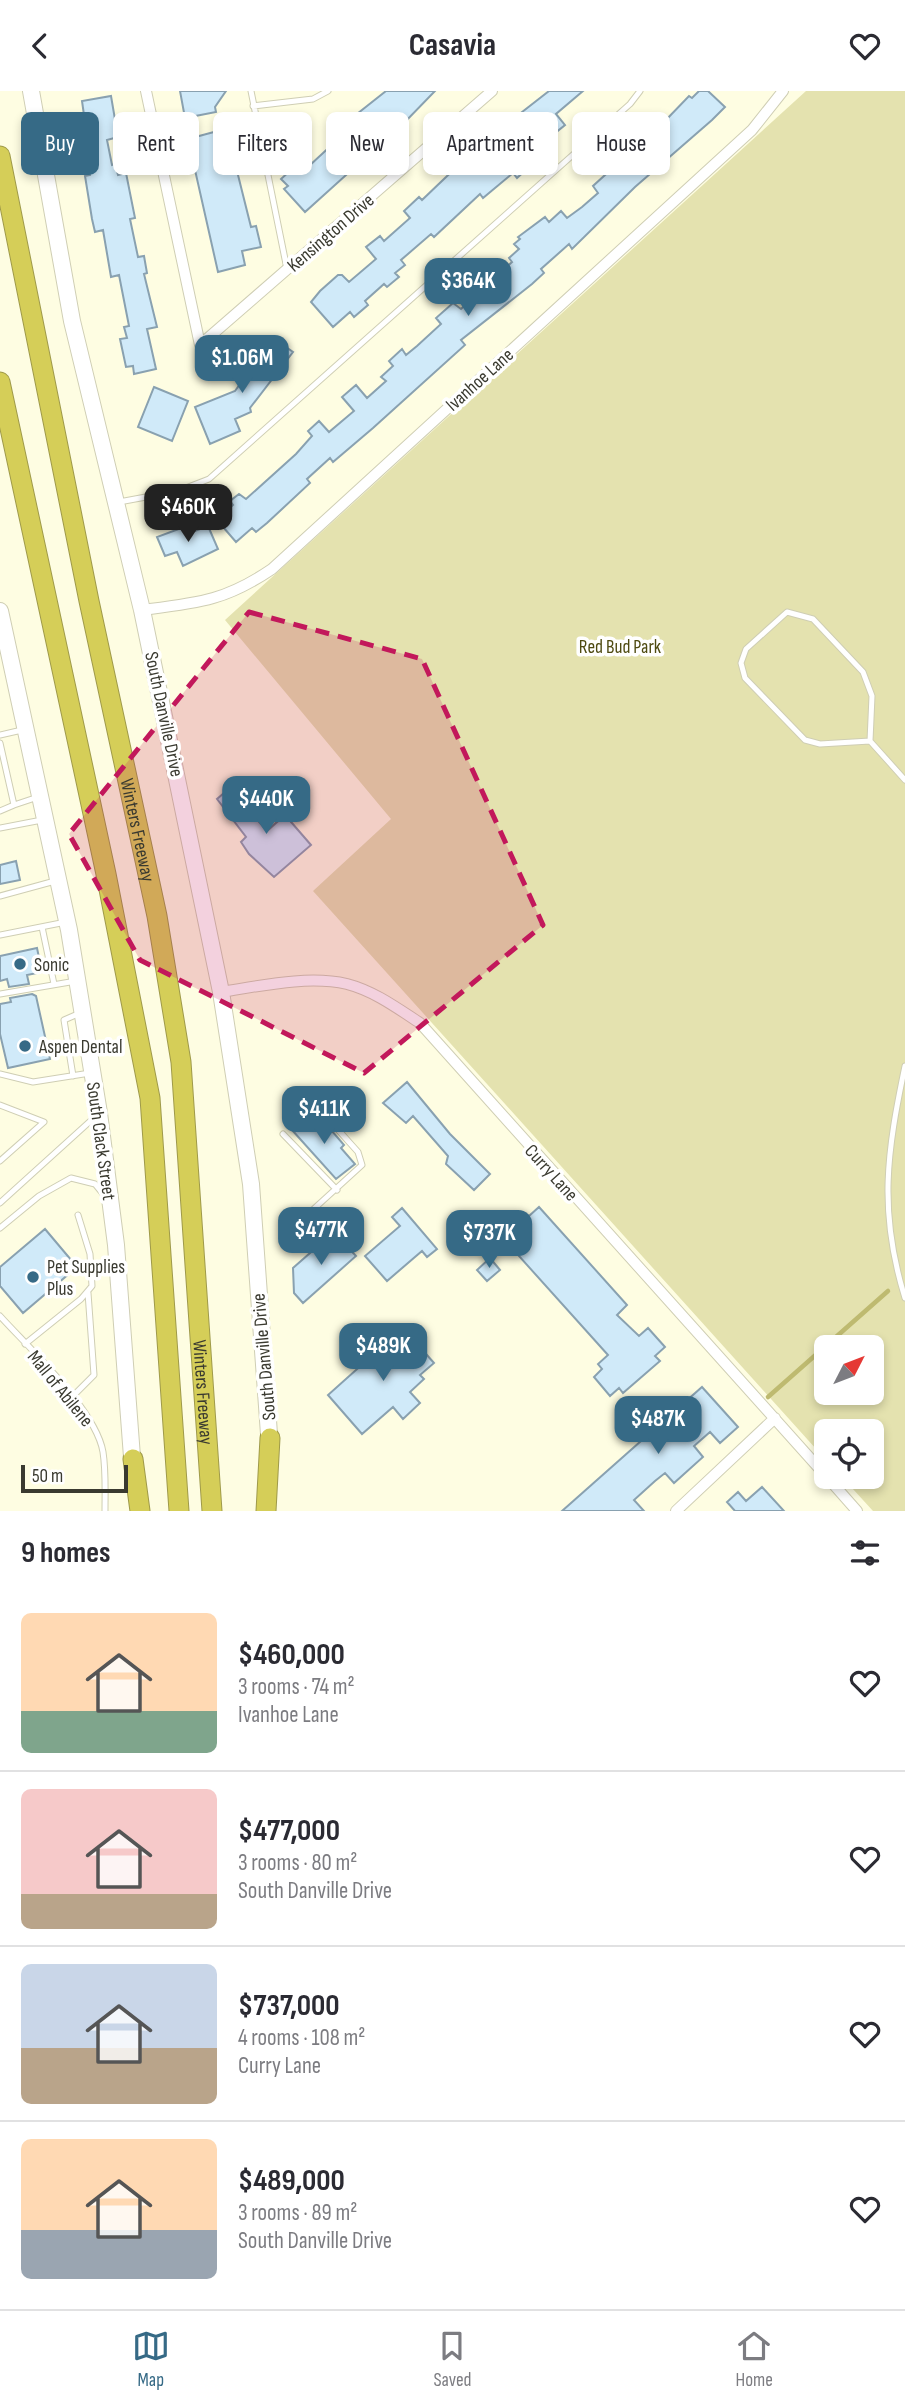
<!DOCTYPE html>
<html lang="en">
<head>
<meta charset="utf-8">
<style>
  :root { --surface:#fff; --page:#f2f2f3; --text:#2b2b33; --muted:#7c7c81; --line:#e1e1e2; --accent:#366a86 }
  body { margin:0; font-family:"Sofia Sans Condensed",sans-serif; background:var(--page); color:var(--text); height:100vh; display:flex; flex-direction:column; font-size:26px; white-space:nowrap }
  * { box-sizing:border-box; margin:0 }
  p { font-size:23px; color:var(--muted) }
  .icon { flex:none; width:38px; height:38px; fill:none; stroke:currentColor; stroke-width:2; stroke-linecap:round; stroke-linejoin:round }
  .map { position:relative; height:1420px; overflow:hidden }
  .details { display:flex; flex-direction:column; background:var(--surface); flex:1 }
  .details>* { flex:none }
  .banner { position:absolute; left:21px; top:21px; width:864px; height:63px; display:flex; gap:14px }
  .needle { width:46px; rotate:48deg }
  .tools { position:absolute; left:814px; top:1244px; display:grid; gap:14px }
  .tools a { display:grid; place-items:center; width:70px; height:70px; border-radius:10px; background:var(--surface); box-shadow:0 4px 10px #0003; font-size:35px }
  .scale { position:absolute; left:21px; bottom:18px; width:107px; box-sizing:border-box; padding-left:7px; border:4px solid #3a3a30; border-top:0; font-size:19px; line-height:24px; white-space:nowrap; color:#3a3a30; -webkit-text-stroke:5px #fff; paint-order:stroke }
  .price { position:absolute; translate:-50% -60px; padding:0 16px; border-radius:14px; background:var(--accent); color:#fff; font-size:23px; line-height:46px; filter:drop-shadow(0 2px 4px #0008) }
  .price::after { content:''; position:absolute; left:50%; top:42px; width:21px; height:16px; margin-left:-10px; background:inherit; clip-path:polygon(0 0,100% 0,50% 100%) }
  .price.selected { background:#222; color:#fff }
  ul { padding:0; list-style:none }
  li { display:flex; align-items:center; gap:21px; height:175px; padding:0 21px }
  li+li { border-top:2px solid var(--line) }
  li span { display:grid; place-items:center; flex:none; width:196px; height:140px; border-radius:10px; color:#555 }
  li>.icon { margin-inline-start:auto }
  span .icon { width:84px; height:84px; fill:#fffc; stroke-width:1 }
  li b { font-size:30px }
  h2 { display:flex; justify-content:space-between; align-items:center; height:84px; padding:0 21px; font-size:30px }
  .chip { padding:0 24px; border-radius:10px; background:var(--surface); box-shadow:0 4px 10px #0003; font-size:24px; line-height:63px }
  .chip.selected { background:var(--accent); color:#fff }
  header { display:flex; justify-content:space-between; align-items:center; height:91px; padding:0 21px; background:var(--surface); font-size:32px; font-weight:700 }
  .tabs { display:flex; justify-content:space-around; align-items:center; height:98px; border-top:2px solid var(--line); background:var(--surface); font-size:19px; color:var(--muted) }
  .tabs a { display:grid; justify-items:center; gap:4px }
  .tabs .selected { color:var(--accent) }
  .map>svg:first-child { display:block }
  .green { fill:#e4e2af; fill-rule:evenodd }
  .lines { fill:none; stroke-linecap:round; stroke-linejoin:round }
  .stream { stroke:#beba70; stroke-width:4.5 }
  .building { fill:#d0eaf9; stroke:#89a1b0; stroke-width:2 }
  .lane-casing { stroke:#cfceb4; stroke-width:7 }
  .street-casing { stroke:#cfceb4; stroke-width:12 }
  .secondary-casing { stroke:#cfceb4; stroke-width:18 }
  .highway-casing { stroke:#9f9a4a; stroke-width:21 }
  .lane { stroke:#fff; stroke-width:5 }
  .street { stroke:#fff; stroke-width:10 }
  .secondary { stroke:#fff; stroke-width:16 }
  .highway { stroke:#d5ce58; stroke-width:19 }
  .marked { fill:#c2185b; fill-opacity:0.2; stroke:#c2185b; stroke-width:5; stroke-dasharray:14 9; stroke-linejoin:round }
  .poi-dot { fill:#366a86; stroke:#fff; stroke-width:2.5 }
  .labels { text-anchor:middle; stroke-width:7; stroke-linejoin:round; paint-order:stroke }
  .street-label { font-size:19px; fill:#3a3a30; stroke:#fff }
  .park-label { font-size:19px; fill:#4e4a11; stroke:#fff }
  .poi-label { font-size:19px; fill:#3a3a30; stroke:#fff; text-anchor:start }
</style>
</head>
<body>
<header><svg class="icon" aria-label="back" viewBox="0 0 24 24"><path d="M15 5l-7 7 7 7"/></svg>Casavia<svg class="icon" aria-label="heart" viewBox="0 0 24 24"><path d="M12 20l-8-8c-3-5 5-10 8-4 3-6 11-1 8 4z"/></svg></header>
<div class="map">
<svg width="905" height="1420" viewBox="0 0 905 1420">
  <rect width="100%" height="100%" fill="#fefde2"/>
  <path class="green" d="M806,0H905V1420H873L842,1386H872V1340H826V1369L313,800L391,728L225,529ZM826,1256H872V1302H826Z"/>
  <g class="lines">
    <path class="stream" d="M768,1306L888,1200"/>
  </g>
  <path class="building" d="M180,0H226L215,16L216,21L185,27Z
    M386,0H435L402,34L393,35L361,62L365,67L305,121L284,98L288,95L281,88L303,68L309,75L335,51L334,48L342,41L338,38Z
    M549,0H583L556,23L565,34L533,60L535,62L523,73L527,78L517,87L513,82L483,107L480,103L434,146L431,143L401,169L405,174L395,182L399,186L387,196L384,193L365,210L368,214L354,226L350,221L333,236L311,211L320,200L338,184H342L349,191L376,168L366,156L380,145L384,150L410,127L404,120L419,106L422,109L466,67L471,72L498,48L494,43Z
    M699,0H708L725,16L712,29L635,96L572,158L569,153L541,178L544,182L532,193L461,249L465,254L373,337L333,371L330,367L307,388L310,392L267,432L256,441L252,437L236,451L217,429L233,414L230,410L239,403L246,408L296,363L312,345L308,340L319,330L329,341L354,320L342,306L356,294L367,307L386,290L381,286L393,275L389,270L402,258L406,264L417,255L441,233L436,227L453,212L461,218L481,200L476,194L490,182L494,187L512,171L509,167L519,158L514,153L520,148L518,146L545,126L549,131L561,120L567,127L582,116L598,102L593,95L626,65L629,68L655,43L651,38L662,29L664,31L689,5L692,7Z
    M111,5L118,46L107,49L112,74L115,73L118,84L126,82L135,127L130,128L138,166L144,165L147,182L144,183L157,236L147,238L156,278L134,283L133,275L126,276L120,248L127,247L124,236L129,235L119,184L111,186L103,139L95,141L92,128L85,85L90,84L88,73L91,64L87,43L82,44L79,25L84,24L82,10Z
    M225,38L232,61L236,60L239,71L235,72L251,136L256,135L261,156L242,160L245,174L218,181L188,48Z
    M273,247L293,261L250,317L251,321L235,328L240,340L210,353L195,316L235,300Z
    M154,296L188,310L172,350L138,336Z
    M208,435L218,458L183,475L177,461L165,465L157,446L184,436L187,443Z
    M230,697L267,740L285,724L311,754L274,786L249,763L241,751L246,746L217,708Z
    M16,770L20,789L0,793V774Z
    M37,857L42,881L27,884L29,893L9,896L7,888L0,890V865Z
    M32,903L36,905L50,968L8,977L0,943V913L11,911L10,907Z
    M407,991L450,1043L490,1083L474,1099L446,1073L448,1065L413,1025L406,1032L383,1012Z
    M310,1023L328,1043L332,1040L344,1054L341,1057L355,1073L336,1088L292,1039Z
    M539,1116L627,1214L617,1224L639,1245L648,1237L665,1256L655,1265L660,1270L623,1302L619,1297L610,1305L594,1286L602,1278L598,1273L608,1264L501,1145L526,1123L529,1125Z
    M402,1117L437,1158L427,1166L422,1160L387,1190L365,1165L400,1135L392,1126Z
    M45,1138L77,1176L23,1222L0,1195V1176Z
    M334,1141L356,1165L303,1212L294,1202L293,1177Z
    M490,1167L500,1179L487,1190L477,1179Z
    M403,1237L434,1272L420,1284L424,1288L410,1301L420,1312L403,1328L393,1316L362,1343L328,1304Z
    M702,1296L738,1336L720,1352L710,1341L694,1355L703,1366L674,1392L665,1382L655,1390L634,1409L644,1420H562Z
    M762,1396L784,1420H735L727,1411L738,1401L746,1410Z"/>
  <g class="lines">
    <g class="lane-casing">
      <path id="lane" d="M251,0L287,178
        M253,15L313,8L328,0
        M119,411L178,400L209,388L630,13L640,0
        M787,521L813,528L863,581L872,605L870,650L820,653L805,649L745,587L741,572L746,558Z
        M0,644L22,639
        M870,650L905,689
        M0,652L14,714L38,706
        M0,720L14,714
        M0,737L42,729
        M0,805L55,790
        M42,836L54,893
        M0,844L66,831
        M0,903L76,890
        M905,975C887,1061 878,1120 905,1207
        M0,983L33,991L90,982
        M73,985L64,929L80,922
        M0,1014L44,1031L0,1070
        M283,1043L337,1099
        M0,1112L97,1024
        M295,1135L362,1074L358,1061L307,1004
        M0,1137L39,1105L71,1087L95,1093L104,1104
        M0,1225C29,1257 96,1319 103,1361C106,1380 105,1401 105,1420
        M25,1253L81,1208L92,1195L90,1163L78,1124
        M72,1306L94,1284L88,1202"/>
    </g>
    <g class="street-casing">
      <path id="street" d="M146,0L200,254L492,0
        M142,519C198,512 225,510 272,478L752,39L783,0
        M221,901C260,895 308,884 347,893C374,900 397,917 420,932L826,1385
        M827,1386L857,1420
        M676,1420L775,1327"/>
    </g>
    <g class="secondary-casing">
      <path id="secondary" d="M31,0L72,230L142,519L221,901L251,1093L270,1357
        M0,520L69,839L99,1022L116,1154L133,1379"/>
    </g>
    <g class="highway-casing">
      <g id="highway">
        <path id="s1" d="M0,65L89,510L157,825L181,971L212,1420"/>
        <path d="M0,291L106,783L150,1007L179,1420"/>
        <path d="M133,1368L140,1420"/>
        <path d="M266,1420L270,1347"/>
      </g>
    </g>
    <use href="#lane" class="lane"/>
    <use href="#street" class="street"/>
    <use href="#secondary" class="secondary"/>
    <use href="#highway" class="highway"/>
  </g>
  <path class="marked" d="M249,521L422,568L543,834L364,982L140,869L69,743Z"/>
  <g class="poi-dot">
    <circle cx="20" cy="873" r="7"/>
    <circle cx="25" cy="955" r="7"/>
    <circle cx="33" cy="1186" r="7"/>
  </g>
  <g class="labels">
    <g class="street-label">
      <text transform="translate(330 141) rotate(-41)" y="7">Kensington Drive</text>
      <text transform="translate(479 288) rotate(-42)" y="7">Ivanhoe Lane</text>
      <text transform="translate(165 623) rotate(78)" y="7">South Danville Drive</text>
      <text dy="7" stroke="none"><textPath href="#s1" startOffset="688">Winters Freeway</textPath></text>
      <text transform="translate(102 1050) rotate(82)" y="7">South Clack Street</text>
      <text transform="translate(552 1081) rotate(48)" y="7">Curry Lane</text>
      <text transform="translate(263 1266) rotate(-95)" y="7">South Danville Drive</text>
      <text transform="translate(61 1297) rotate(51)" y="7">Mall of Abilene</text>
      <text dy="7" stroke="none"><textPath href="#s1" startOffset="1255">Winters Freeway</textPath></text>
    </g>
    <g class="park-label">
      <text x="620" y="562">Red Bud Park</text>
    </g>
    <g class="poi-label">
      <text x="34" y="880">Sonic</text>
      <text x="39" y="962">Aspen Dental</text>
      <text x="47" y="1182">Pet Supplies<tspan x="47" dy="22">Plus</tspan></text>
    </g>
  </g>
</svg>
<div class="tools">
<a><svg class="needle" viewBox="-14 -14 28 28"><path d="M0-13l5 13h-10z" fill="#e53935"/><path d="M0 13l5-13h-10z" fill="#7c7c81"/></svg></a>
<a><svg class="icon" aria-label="locate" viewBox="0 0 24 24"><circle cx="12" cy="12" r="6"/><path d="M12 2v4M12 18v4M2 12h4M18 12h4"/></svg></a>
</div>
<div class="scale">50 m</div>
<b class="price" style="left:468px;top:227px">$364K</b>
<b class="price" style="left:242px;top:304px">$1.06M</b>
<b class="price selected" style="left:188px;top:453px">$460K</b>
<b class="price" style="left:266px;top:745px">$440K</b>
<b class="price" style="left:324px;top:1055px">$411K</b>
<b class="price" style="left:321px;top:1176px">$477K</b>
<b class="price" style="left:489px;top:1179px">$737K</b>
<b class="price" style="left:383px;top:1292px">$489K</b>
<b class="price" style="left:658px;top:1365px">$487K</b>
<div class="banner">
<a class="chip selected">Buy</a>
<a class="chip">Rent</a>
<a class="chip">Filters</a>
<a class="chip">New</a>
<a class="chip">Apartment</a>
<a class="chip">House</a>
</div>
</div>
<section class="details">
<h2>9 homes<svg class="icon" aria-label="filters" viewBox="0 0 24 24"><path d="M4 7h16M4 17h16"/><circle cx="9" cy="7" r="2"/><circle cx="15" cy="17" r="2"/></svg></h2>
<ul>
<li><span style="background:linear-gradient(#ffd9b3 70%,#7fa58c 0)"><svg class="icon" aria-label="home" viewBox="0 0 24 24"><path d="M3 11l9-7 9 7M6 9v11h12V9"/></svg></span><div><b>$460,000</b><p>3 rooms · 74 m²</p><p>Ivanhoe Lane</p></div><svg class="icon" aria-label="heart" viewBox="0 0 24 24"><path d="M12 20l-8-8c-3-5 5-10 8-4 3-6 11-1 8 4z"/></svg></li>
<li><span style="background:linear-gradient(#f6c9c9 75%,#b9a48a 0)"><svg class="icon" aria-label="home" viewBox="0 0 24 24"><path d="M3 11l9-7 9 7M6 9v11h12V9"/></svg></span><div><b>$477,000</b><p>3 rooms · 80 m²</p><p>South Danville Drive</p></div><svg class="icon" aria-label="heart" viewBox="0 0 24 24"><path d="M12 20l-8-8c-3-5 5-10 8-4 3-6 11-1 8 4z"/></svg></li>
<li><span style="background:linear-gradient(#c9d6e8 60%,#b9a48a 0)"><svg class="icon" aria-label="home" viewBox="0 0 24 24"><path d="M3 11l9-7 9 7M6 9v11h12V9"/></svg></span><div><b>$737,000</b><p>4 rooms · 108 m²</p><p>Curry Lane</p></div><svg class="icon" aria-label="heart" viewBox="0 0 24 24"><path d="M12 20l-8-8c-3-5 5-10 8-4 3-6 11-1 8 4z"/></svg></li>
<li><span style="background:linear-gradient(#ffd9b3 65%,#9aa5b1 0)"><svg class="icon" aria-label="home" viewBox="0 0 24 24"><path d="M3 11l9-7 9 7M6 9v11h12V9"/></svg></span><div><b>$489,000</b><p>3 rooms · 89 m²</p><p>South Danville Drive</p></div><svg class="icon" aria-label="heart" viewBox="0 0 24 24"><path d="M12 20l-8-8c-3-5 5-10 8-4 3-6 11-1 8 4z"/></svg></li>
</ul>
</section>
<nav class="tabs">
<a class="selected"><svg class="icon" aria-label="map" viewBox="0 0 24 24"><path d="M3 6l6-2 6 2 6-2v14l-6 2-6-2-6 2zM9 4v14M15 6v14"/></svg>Map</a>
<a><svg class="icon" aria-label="saved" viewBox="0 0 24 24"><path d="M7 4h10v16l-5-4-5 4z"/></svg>Saved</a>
<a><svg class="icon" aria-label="home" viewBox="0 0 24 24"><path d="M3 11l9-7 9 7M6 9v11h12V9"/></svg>Home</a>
</nav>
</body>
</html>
